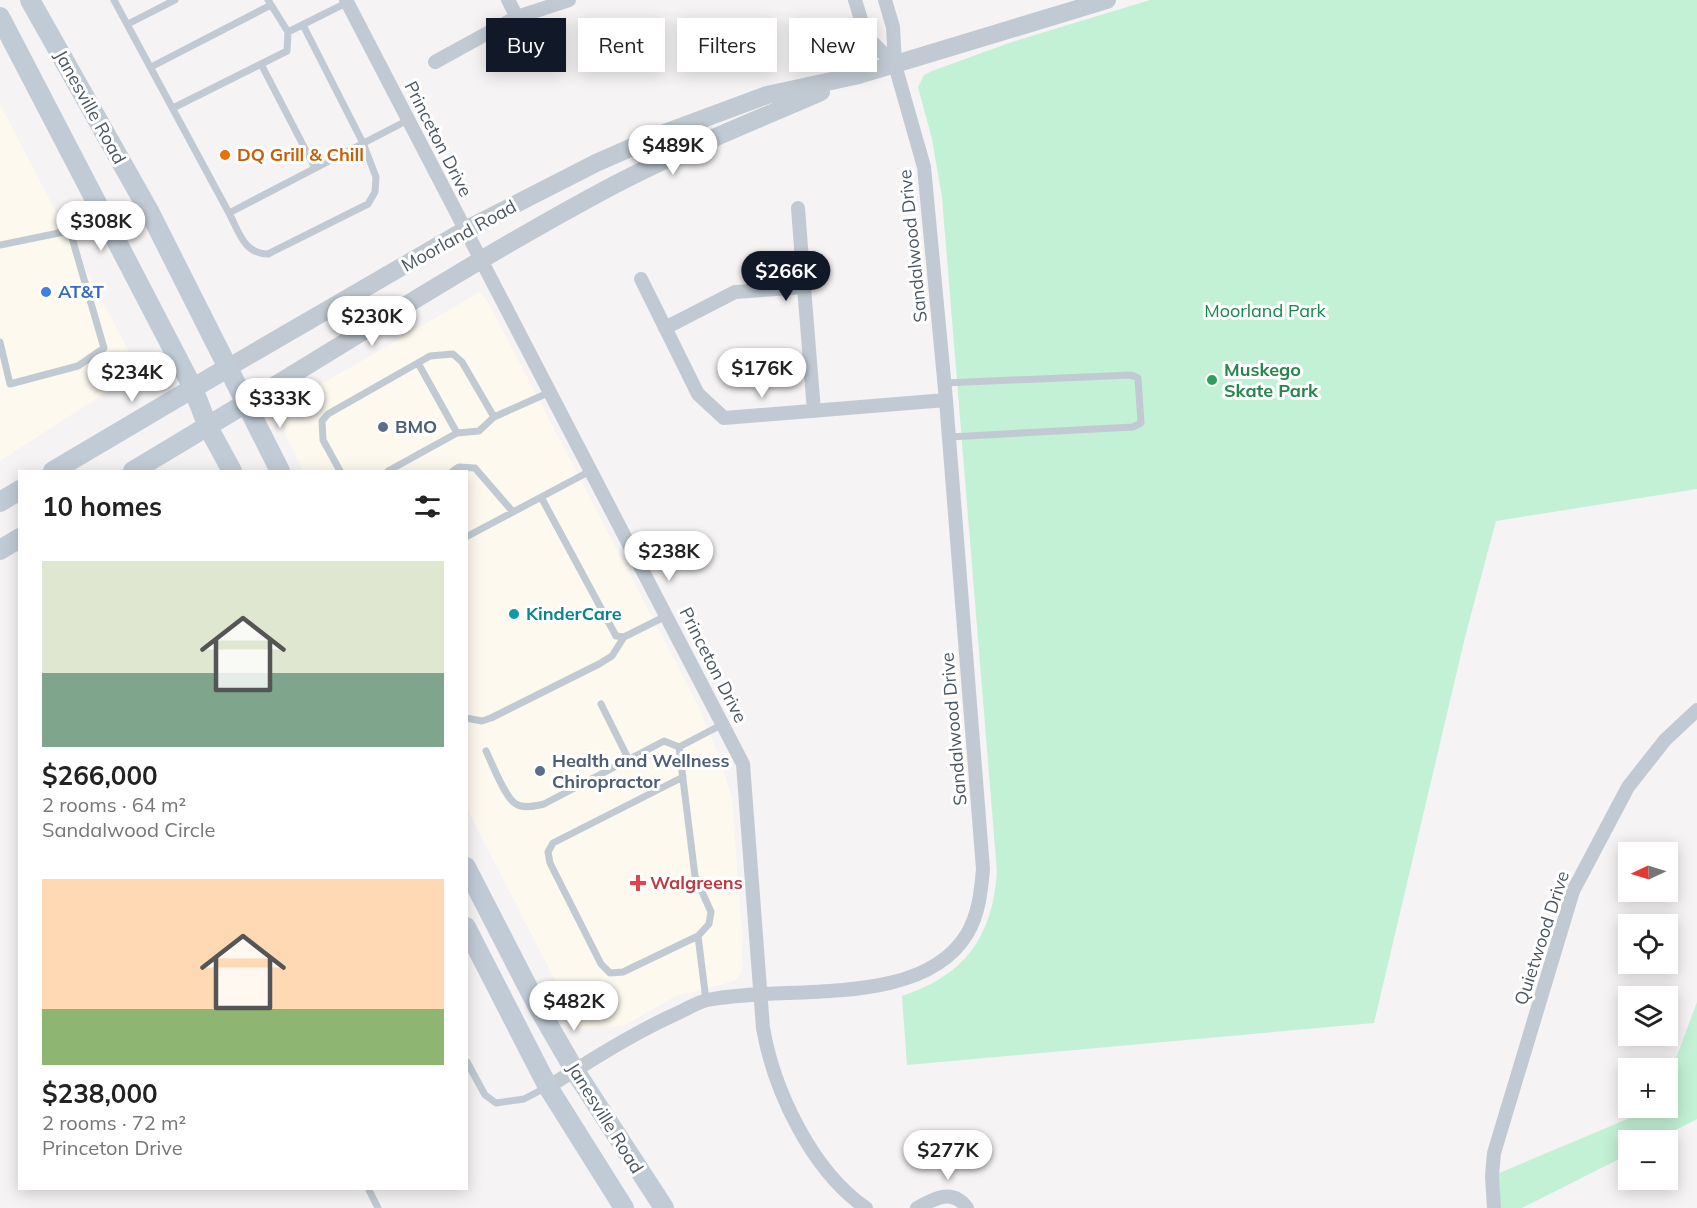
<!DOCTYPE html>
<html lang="en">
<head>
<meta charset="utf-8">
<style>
  :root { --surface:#fff; --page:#f2f2f2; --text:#222; --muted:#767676; --accent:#111827 }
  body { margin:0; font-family:Mulish,sans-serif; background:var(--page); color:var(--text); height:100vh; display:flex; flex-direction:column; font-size:22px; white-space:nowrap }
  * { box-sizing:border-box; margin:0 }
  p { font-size:20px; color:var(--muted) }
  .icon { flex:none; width:33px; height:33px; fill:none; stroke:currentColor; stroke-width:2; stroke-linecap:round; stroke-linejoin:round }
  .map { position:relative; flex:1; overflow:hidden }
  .sheet { position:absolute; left:18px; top:470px; width:450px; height:720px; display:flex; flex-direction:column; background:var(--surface); border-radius:0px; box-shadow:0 3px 15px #0003 }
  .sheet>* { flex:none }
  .top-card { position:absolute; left:486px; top:18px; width:570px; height:54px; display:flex; gap:12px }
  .needle { width:39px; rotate:266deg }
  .controls { position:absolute; left:1618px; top:842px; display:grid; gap:12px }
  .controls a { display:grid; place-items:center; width:60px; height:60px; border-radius:0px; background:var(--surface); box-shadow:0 3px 15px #0003; font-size:30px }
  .price { position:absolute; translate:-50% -51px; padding:0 14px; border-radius:21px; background:#fff; color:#222; font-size:20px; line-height:39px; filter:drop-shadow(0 2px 3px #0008) }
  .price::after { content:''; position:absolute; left:50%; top:36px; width:18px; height:14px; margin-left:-9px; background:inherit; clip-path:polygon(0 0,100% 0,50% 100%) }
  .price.active { background:var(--accent); color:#fff }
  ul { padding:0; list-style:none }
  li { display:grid; align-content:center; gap:12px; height:318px; padding:0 24px }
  li span { display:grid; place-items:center; height:186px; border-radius:0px; color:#555 }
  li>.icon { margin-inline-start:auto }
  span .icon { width:108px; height:108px; fill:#fffc; stroke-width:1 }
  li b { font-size:26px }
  h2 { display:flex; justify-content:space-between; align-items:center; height:72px; padding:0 24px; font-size:26px }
  .chip { padding:0 21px; border-radius:0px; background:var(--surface); box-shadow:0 3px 15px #0003; font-size:21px; line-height:54px }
  .chip.active { background:var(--accent); color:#fff }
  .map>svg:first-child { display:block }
  .commercial { fill:#fdf9ef }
  .green { fill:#c3f1d5 }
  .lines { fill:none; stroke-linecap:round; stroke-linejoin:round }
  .service { stroke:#c1cad2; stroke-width:7 }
  .minor { stroke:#c1cad2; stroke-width:14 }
  .tertiary { stroke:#c1cad2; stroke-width:18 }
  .secondary { stroke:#c1cbd6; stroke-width:20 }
  .food-dot { fill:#e8710a; stroke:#fff; stroke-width:2 }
  .shop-dot { fill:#3f7fe0; stroke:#fff; stroke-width:2 }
  .leisure-dot { fill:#2e9e5b; stroke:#fff; stroke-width:2 }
  .service-dot { fill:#5c6f8a; stroke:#fff; stroke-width:2 }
  .culture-dot { fill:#0f9aa8; stroke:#fff; stroke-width:2 }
  .health-dot { fill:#e0444e; stroke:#fff; stroke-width:2 }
  .labels { text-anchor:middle; stroke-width:6; stroke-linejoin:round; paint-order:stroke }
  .street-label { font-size:18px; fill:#4a5661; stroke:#fff }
  .food-label { font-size:18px; font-weight:bold; fill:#c56008; stroke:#fff; text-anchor:start }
  .shop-label { font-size:18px; font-weight:bold; fill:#366cbe; stroke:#fff; text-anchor:start }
  .park-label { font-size:18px; fill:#17864f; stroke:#fff }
  .leisure-label { font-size:18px; font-weight:bold; fill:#27864d; stroke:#fff; text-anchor:start }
  .service-label { font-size:18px; font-weight:bold; fill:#4e5e75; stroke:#fff; text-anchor:start }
  .culture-label { font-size:18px; font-weight:bold; fill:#0d838f; stroke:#fff; text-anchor:start }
  .health-label { font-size:18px; font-weight:bold; fill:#be3a42; stroke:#fff; text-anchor:start }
</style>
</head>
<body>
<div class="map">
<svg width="1697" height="1208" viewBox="0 0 1697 1208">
  <rect width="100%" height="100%" fill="#f5f3f3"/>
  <path class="commercial" d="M0,104L139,371L0,461Z
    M480,292L488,302L699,707L718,754L732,798L742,931V972L735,981L676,996L623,1026L580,1029L467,809L466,471H303L286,436L283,420L289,403Z"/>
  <path class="green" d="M1150,0H1697V489L1496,521L1466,633L1374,1023L907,1065L902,996C965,975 992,938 997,872L942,197L932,139L918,87L924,75L932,71L1009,43Z
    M1697,1002V1119L1656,1140H1629V1154L1522,1208H1494L1492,1176L1656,1107H1668V1080Z"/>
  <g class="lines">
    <path class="service" d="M114,0L229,213L408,120
      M268,0L288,32
      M128,24L175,0
      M261,64L315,168
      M151,67L271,5
      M173,108L287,51L288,32L348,2
      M229,213C239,232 244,254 268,254L368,204L375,192L376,177L363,143L303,25
      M0,245L88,227L102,219
      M0,342L10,384L78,366L104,348L70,231
      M945,383L1131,375L1138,378L1141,423L1133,427L949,437
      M457,433L479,431L494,417
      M340,471L323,440L322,421L328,414L430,356L453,354L462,362L494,417L550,392
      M388,471L457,433L418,363
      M453,471L459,467L475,468L513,512
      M541,497L616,636L624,637L668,615
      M466,537L592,470
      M601,704L629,760
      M466,718L482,721L491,718L599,664L612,656L624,637
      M679,747L695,876L711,912L709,924L698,936L706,1000
      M486,751C492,763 505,798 516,804C524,809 536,806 544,804L664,741L679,747L723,724
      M683,777L553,843L548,852L550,863L601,964L610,973L623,972L698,936
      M467,1062L485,1095L496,1103L524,1099L545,1088
      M368,1188L378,1208"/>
    <path class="minor" d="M346,0L743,764L763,1028C774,1091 812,1171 866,1208
      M508,0L517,17
      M855,0L866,36L895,65
      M435,62L517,17L569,0
      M641,279L698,394L724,418L946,400
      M804,287L814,411
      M665,328L735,292L804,287L798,208
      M548,1087C590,1061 633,1033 678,1013C687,1009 698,1002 707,1000C784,984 921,1010 967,934C979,914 981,891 983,869L946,400L924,167L895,65L893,27L885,0
      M917,1208C935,1198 953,1188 967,1208
      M1494,1208L1492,1176L1494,1153L1573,891L1628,787L1665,740L1697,710"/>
    <path class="tertiary" d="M229,367L465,230L596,163L662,134L767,95L859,75L1107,0
      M246,403C368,329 488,252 614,185C681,150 752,122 821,92"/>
    <path class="secondary" d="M30,0L150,213L280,471
      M0,17L193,388L208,427L232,471
      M53,471L229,367
      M133,471L246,403
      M0,502L20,490
      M0,550L20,538
      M466,867L538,1007L575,1071L664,1208
      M466,927L548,1087L624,1208"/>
  </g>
  <circle class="food-dot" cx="225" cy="155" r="6"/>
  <circle class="shop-dot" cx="46" cy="292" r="6"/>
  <circle class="leisure-dot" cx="1212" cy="380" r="6"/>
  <g class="service-dot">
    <circle cx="383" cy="427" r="6"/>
    <circle cx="540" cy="771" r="6"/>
  </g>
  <circle class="culture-dot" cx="514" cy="614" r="6"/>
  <path class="health-dot" d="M635 874h6v6h6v6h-6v6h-6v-6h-6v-6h6z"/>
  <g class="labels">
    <g class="street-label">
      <text transform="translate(90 107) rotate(61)" y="6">Janesville Road</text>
      <text transform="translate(438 139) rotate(63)" y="6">Princeton Drive</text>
      <text transform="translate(459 236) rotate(-29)" y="6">Moorland Road</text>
      <text transform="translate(913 246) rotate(-96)" y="6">Sandalwood Drive</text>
      <text transform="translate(713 665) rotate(63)" y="6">Princeton Drive</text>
      <text transform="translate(954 729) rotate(-95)" y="6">Sandalwood Drive</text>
      <text transform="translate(1542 938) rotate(-72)" y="6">Quietwood Drive</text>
      <text transform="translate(605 1118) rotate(58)" y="6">Janesville Road</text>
    </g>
    <g class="food-label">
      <text x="237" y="161">DQ Grill &amp; Chill</text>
    </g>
    <g class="shop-label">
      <text x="58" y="298">AT&amp;T</text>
    </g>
    <g class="park-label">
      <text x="1265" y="317">Moorland Park</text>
    </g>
    <g class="leisure-label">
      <text x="1224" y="376">Muskego<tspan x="1224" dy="21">Skate Park</tspan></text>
    </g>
    <g class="service-label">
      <text x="395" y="433">BMO</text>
      <text x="552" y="767">Health and Wellness<tspan x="552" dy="21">Chiropractor</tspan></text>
    </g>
    <g class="culture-label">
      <text x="526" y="620">KinderCare</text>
    </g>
    <g class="health-label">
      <text x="650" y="889">Walgreens</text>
    </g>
  </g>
</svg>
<div class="controls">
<a><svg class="needle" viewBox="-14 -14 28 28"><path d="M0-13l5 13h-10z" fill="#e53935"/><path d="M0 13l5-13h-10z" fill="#767676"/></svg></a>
<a><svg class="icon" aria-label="locate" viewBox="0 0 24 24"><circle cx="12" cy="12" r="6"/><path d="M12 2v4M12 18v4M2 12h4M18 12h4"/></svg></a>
<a><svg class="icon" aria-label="layers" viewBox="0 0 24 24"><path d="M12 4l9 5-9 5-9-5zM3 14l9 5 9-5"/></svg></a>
<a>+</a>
<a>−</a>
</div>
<b class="price" style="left:673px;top:176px">$489K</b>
<b class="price" style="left:101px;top:252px">$308K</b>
<b class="price active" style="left:786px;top:302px">$266K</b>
<b class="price" style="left:372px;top:347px">$230K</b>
<b class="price" style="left:762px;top:399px">$176K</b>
<b class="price" style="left:132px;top:403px">$234K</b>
<b class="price" style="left:280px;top:429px">$333K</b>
<b class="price" style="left:669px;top:582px">$238K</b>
<b class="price" style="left:574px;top:1032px">$482K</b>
<b class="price" style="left:948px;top:1181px">$277K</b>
<div class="top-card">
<a class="chip active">Buy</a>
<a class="chip">Rent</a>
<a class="chip">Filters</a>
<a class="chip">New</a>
</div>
<section class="sheet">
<h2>10 homes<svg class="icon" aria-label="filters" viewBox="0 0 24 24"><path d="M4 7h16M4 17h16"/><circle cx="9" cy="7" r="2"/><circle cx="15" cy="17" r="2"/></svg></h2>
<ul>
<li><span style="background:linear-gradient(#dfe7d0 60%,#7fa58c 0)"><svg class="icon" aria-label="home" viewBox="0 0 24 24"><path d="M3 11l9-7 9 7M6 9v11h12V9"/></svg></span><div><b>$266,000</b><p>2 rooms · 64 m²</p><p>Sandalwood Circle</p></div></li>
<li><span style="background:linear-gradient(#ffd9b3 70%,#8fb573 0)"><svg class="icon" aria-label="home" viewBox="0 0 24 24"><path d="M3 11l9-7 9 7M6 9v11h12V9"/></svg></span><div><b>$238,000</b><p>2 rooms · 72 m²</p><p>Princeton Drive</p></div></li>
</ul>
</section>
</div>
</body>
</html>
